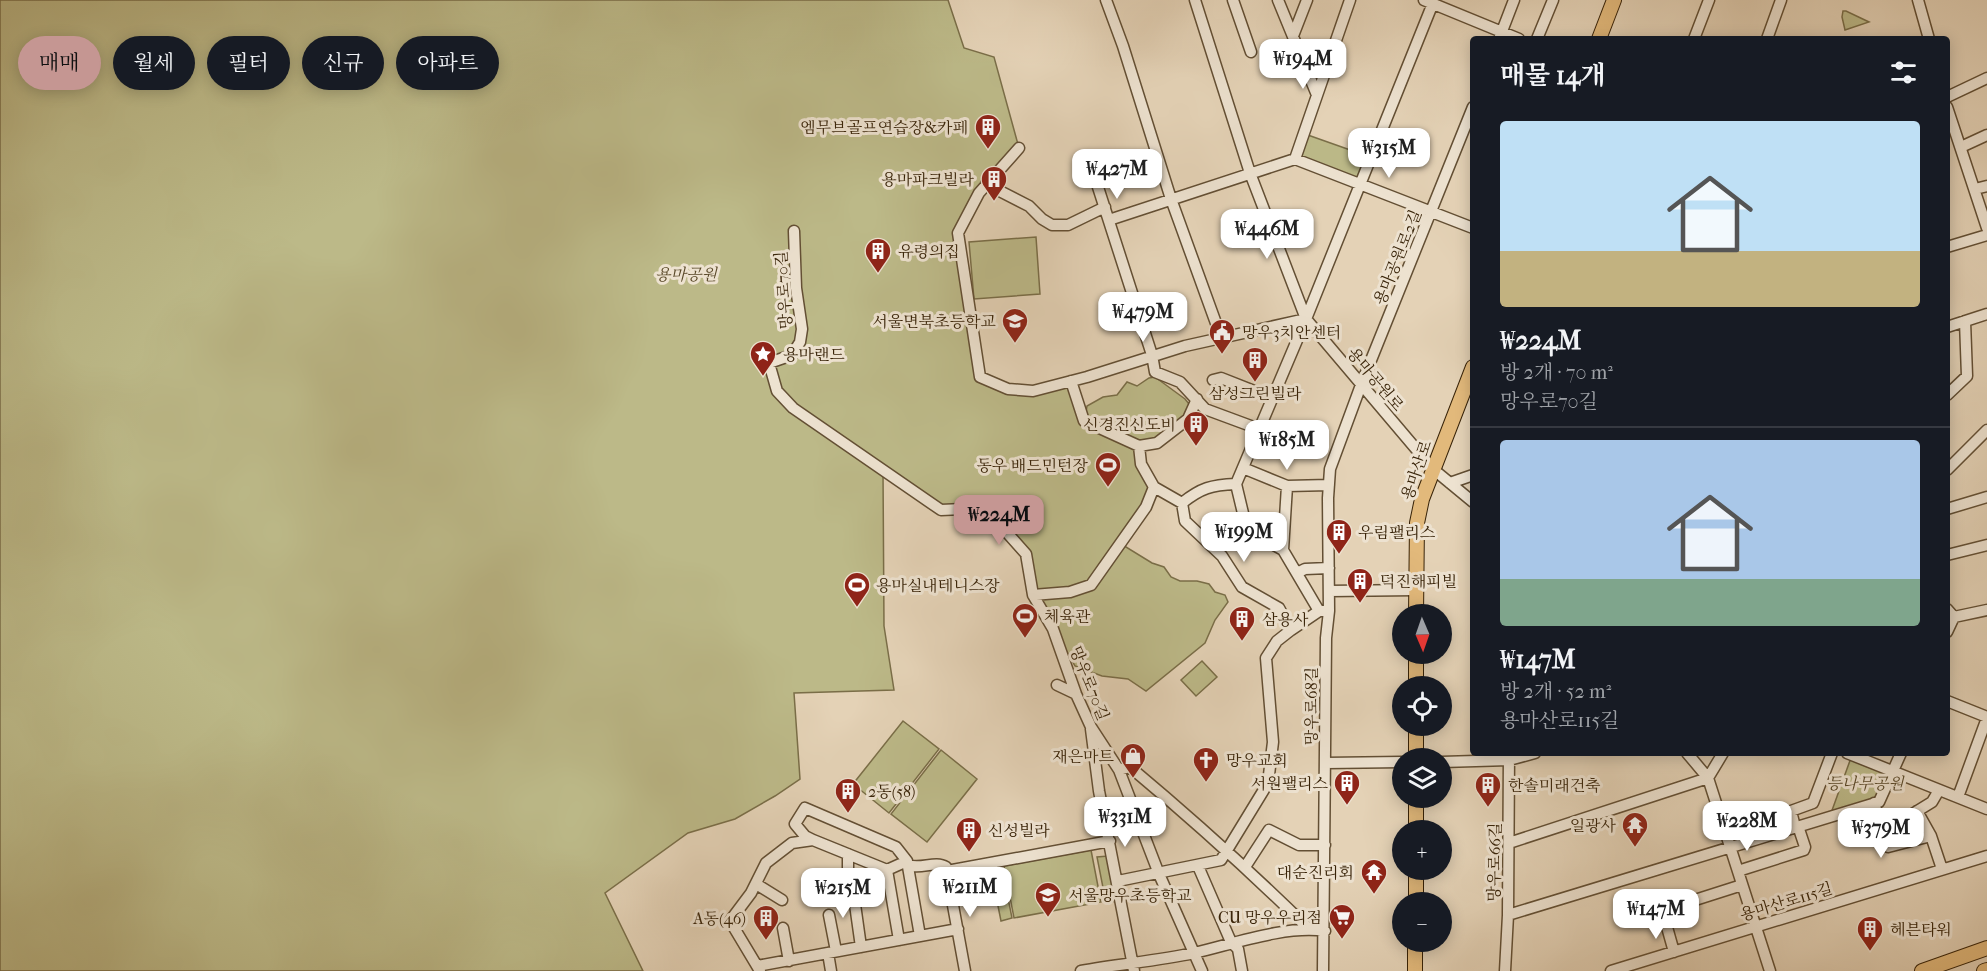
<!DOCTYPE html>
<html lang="ko">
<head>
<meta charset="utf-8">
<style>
  :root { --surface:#171b24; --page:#242831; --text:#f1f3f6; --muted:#9ea1a6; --line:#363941; --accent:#c59692 }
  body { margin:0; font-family:"IM FELL French Canon","Noto Serif KR",serif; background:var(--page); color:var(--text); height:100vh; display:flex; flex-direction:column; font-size:22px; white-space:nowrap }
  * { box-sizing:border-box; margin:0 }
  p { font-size:20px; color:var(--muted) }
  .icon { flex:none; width:33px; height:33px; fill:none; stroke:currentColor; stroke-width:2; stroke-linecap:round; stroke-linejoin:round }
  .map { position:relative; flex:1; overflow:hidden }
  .side { position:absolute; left:1470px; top:36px; width:480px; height:720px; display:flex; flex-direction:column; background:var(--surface); border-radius:6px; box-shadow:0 3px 15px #0003 }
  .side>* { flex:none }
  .guide { position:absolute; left:18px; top:36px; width:570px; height:54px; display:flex; gap:12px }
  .needle { width:39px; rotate:178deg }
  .tools { position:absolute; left:1392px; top:604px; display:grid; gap:12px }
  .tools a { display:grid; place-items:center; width:60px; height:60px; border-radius:50%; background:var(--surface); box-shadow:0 3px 15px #0003; font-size:30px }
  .price { position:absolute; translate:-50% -51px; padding:0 14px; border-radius:12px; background:#fff; color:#222; font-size:20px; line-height:39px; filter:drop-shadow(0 2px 3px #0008) }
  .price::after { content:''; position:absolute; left:50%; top:36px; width:18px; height:14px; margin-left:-9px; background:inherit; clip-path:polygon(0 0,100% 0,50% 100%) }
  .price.current { background:var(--accent); color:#111 }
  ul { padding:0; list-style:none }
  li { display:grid; align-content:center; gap:12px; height:318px; padding:0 30px }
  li+li { border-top:2px solid var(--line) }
  li span { display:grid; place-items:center; height:186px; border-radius:6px; color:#555 }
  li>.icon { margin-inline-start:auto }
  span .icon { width:108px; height:108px; fill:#fffc; stroke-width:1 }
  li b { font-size:26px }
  h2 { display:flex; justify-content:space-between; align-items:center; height:72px; padding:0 30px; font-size:26px }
  .chip { padding:0 21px; border-radius:27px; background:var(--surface); box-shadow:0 3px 15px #0003; font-size:21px; line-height:54px }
  .chip.current { background:var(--accent); color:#111 }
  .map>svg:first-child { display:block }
  .green { fill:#bcb988; stroke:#7a6e48; stroke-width:1.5 }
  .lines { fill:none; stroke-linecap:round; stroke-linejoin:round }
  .minor-casing { stroke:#634f34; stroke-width:13 }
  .major-casing { stroke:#382308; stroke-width:16 }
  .minor { stroke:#ede2d0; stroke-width:10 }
  .major { stroke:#e2b97b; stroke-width:14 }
  .labels { text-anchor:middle; stroke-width:6; stroke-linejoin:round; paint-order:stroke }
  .poi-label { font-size:16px; fill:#382308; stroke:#ede2d0; text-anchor:start }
  .street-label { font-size:16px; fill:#382308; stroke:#ede2d0 }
  .park-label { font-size:16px; font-style:italic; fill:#594828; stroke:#ede2d0 }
</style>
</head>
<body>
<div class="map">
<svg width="1987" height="971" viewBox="0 0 1987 971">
  <rect width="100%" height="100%" fill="#e4d2b6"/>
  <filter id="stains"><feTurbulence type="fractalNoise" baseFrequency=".00333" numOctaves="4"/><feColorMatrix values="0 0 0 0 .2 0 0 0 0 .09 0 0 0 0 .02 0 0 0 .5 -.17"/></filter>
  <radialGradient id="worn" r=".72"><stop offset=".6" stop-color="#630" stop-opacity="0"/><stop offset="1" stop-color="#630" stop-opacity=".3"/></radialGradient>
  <path class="green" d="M0,0H948L964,48L994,57L1019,148L979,193L958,233L980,377L1008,389L1071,381L1084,421L1139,446L1154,487L1121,544L1152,563L1164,567L1171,577L1180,581H1197L1209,584L1215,592L1225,595L1228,602L1215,620L1205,643L1146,691L1128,679L1102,676L1075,666L1033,595L1025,554L985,509L941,510L883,471L884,626L894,690L794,693L800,779L775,796L735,819L688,833L605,893L643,971H0Z
    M1843,11H1846L1869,22L1845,30L1842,17Z
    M1305,134L1370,157L1360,183L1296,159Z
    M1036,237L1040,294L974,299L969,242Z
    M1155,377L1185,399L1189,404L1185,417L1156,439L1139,442L1088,420L1086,412L1087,406L1103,397L1117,395L1127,382L1137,386L1149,378Z
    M1202,661L1217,677L1196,696L1181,680Z
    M903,721L939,749L889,813L853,784Z
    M941,750L977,779L927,842L891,814Z
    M1852,755L1893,772L1879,802L1830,816Z
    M1091,850L1101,902L1014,918L1004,866Z
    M1108,856L1117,901L1106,903L1097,857Z
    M1002,868L1012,918L1001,921L991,871Z"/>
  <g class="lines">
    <g class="minor-casing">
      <path id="minor" d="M1106,0L1123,46L1171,199L1221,337
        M1195,0L1250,173L1306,319L1433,469L1473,502
        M1233,0L1251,52
        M1278,0L1317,95
        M1424,0L1519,39
        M1918,0L1929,39
        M1293,36L1307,0
        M1499,39L1514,0
        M1537,39L1553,0
        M1694,39L1709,0
        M1767,39L1781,0
        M1947,97L1987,78
        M1947,107L1987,228
        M1961,147L1987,135
        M1019,148L979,193L958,233L980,377L1008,389L1033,391L1087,377L1185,346L1306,319
        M1295,159L1473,228
        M1116,175L1098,181L1097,184L1152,355L1155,372L1180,382L1205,409L1259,429
        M986,184L1029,206L1042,219L1052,225H1068L1105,207
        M1975,189L1987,186
        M1109,220L1295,159L1350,0
        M794,231L796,288L802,329L800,342L792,355L769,363L777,391L793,408L941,510L985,508L1026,554L1033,595L1053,629L1076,694L1091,727L1119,770L1159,874L1202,971
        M1947,247L1987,235
        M1947,327L1987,314
        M1213,380L1221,378L1272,398
        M1071,381L1084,421L1139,446L1157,443L1188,419L1197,399
        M1947,395L1967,376L1965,321
        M1139,446L1141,464L1154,487
        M1243,468L1287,486L1329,485
        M1947,470L1987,430
        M1450,483L1473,475
        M1182,503C1201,488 1211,485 1236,484
        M1947,509L1987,497
        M1283,550L1287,486
        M1947,555L1987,545
        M1297,573L1305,569L1329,568
        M1329,591L1416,590
        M1033,595L1070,592L1091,585L1146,507L1154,487
        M1947,609L1954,617L1987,610
        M1329,611H1319L1283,550L1247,530L1236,484L1306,319L1433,3
        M1291,630L1319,611
        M1947,632L1954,617
        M1057,685L1076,694
        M1947,701L1987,717
        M1091,729L1099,791L1134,971
        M1687,753L1708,778L1770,971
        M1847,753L1987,809
        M1442,762L1509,760L1535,753
        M1326,763L1402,762
        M1119,770L1130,767C1191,818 1251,872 1308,928
        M1958,797L1987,718
        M1874,803L1888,847L1931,836
        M1917,811L1931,836L1942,869
        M1795,827L1791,811L1813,803L1832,753
        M1882,830L1893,826L1932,802L1939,790
        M813,840L805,836L795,824L805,808L896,847L907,861L920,936
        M1509,843L1708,778L1723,753
        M908,865C921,870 935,860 946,867L965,971
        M1198,866L1231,942L1238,949L1242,971
        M1245,867L1269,830L1299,845H1325
        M887,870L899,940
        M947,871L1110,841
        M1738,871L1804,850L1805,847L1798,826
        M848,878L852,883L861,947
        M816,879L848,878V854
        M1118,881L1221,860L1268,783L1273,742L1266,658L1277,641L1291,630L1279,608L1242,587L1222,556L1185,521L1182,503L1154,487
        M756,884L782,900
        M1695,900L1742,885
        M829,915L836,951
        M1508,915L1879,802L1901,753
        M1665,920L1674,952
        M783,928L789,961
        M828,953L831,971
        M757,966L958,929
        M760,971L730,921L751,893L766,863L792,843L813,840L887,870L907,861
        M1081,971C1118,964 1157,961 1194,953C1233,944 1286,925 1325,931
        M1323,971L1326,638L1329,611L1328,498L1330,469L1361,385L1473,107
        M1505,971L1508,915L1509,753
        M1611,971L1987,856"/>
    </g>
    <g class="major-casing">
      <path id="major" d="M1599,39L1614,0
        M1416,615L1417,523L1422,499L1473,367
        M1416,687V654
        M1416,759V726
        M1416,798V831
        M1416,903V870
        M1415,971V942
        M1922,971L1987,948
        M1984,971L1987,970"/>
    </g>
    <use href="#minor" class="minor"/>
    <use href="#major" class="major"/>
  </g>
  <defs>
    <g id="building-pin" transform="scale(1.35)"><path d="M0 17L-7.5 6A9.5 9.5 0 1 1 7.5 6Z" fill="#8f2418" stroke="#ede2d0"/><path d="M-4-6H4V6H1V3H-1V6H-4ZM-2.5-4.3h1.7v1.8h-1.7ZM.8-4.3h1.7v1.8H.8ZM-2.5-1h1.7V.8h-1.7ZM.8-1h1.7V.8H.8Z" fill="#fff"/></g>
    <g id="school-pin" transform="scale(1.35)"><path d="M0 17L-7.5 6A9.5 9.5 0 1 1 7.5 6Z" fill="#8f2418" stroke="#ede2d0"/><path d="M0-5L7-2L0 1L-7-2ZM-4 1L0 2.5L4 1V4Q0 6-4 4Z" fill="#fff"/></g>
    <g id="civic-pin" transform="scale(1.35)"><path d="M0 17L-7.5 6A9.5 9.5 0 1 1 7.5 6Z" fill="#8f2418" stroke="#ede2d0"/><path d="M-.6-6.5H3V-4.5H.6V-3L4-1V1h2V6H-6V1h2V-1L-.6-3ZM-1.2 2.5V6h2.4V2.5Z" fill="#fff"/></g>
    <g id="sight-pin" transform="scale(1.35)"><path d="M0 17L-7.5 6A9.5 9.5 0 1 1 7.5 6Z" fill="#8f2418" stroke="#ede2d0"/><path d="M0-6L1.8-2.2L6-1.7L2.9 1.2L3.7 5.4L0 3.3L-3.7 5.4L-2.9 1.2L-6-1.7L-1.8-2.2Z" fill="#fff"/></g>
    <g id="stadium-pin" transform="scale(1.35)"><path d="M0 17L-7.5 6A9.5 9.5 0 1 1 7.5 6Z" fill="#8f2418" stroke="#ede2d0"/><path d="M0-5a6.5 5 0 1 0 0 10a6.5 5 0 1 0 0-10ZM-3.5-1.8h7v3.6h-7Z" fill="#fff"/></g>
    <g id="shop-pin" transform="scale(1.35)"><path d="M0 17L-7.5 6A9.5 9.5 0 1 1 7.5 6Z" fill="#8f2418" stroke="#ede2d0"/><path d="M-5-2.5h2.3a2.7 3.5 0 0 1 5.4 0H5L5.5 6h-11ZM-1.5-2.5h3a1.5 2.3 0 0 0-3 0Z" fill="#fff"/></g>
    <g id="church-pin" transform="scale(1.35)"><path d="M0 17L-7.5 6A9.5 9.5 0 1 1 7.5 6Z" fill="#8f2418" stroke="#ede2d0"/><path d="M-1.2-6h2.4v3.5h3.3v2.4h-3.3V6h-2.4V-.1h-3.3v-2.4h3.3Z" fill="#fff"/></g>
    <g id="temple-pin" transform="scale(1.35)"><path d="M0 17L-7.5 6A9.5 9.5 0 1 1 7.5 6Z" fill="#8f2418" stroke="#ede2d0"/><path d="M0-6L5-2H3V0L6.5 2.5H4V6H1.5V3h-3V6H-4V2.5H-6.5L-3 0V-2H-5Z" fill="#fff"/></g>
    <g id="supermarket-pin" transform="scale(1.35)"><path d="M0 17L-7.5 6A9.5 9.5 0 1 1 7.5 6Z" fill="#8f2418" stroke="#ede2d0"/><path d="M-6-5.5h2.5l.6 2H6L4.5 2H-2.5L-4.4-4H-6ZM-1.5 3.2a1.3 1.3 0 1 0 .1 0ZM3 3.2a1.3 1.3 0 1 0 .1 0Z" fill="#fff"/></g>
  </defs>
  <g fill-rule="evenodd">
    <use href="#building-pin" x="988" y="127"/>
    <use href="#building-pin" x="994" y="179"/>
    <use href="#building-pin" x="878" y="251"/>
    <use href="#school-pin" x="1015" y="321"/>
    <use href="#civic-pin" x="1222" y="332"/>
    <use href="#sight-pin" x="763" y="354"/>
    <use href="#building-pin" x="1255" y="360"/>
    <use href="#building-pin" x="1196" y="424"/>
    <use href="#stadium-pin" x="1108" y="465"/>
    <use href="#building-pin" x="1339" y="532"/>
    <use href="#building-pin" x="1360" y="581"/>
    <use href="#stadium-pin" x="857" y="585"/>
    <use href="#stadium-pin" x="1025" y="616"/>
    <use href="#building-pin" x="1242" y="619"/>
    <use href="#shop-pin" x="1133" y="756"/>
    <use href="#church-pin" x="1206" y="760"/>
    <use href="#building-pin" x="1347" y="783"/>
    <use href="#building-pin" x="1488" y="785"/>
    <use href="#building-pin" x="848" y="791"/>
    <use href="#temple-pin" x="1635" y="825"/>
    <use href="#building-pin" x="969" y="830"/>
    <use href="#temple-pin" x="1374" y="872"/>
    <use href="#school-pin" x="1048" y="895"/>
    <use href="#supermarket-pin" x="1342" y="917"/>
    <use href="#building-pin" x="766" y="918"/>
    <use href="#building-pin" x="1870" y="929"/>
  </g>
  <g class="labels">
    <g class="poi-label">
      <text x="968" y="133" text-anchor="end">엠무브골프연습장&amp;카페</text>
      <text x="974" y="185" text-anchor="end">용마파크빌라</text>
      <text x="898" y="257">유령의집</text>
      <text x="996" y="327" text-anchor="end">서울면북초등학교</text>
      <text x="1242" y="338">망우3치안센터</text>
      <text x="783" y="360">용마랜드</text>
      <text x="1255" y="399" text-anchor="middle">삼성그린빌라</text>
      <text x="1176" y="430" text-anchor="end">신경진신도비</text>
      <text x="1088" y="471" text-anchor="end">동우 배드민턴장</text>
      <text x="1358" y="538">우림팰리스</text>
      <text x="1380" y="587">덕진해피빌</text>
      <text x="876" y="591">용마실내테니스장</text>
      <text x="1044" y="622">체육관</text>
      <text x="1262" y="625">삼용사</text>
      <text x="1114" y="762" text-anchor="end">재은마트</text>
      <text x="1226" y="766">망우교회</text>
      <text x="1328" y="789" text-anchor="end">서원팰리스</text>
      <text x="1508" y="791">한솔미래건축</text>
      <text x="868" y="797">2동(58)</text>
      <text x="1616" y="831" text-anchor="end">일광사</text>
      <text x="988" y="836">신성빌라</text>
      <text x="1354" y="878" text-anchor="end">대순진리회</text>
      <text x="1068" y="901">서울망우초등학교</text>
      <text x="1322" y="923" text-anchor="end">CU 망우우리점</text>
      <text x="746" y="924" text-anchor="end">A동(46)</text>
      <text x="1890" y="935">헤븐타워</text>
    </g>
    <g class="street-label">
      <text transform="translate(1397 257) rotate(-68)" y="6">용마공원로2길</text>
      <text transform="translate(783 290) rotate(-94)" y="6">망우로70길</text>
      <text transform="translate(1376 379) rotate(50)" y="6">용마공원로</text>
      <text transform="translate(1416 470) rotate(-71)" y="6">용마산로</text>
      <text transform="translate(1090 683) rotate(68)" y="6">망우로70길</text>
      <text transform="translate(1311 706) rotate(-90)" y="6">망우로68길</text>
      <text transform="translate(1494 862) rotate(-89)" y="6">망우로66길</text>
      <text transform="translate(1786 901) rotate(-17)" y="6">용마산로115길</text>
    </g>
    <g class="park-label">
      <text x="686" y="280">용마공원</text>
      <text x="1865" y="789">등나무공원</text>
    </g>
  </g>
  <rect width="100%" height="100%" filter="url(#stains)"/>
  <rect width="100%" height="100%" fill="url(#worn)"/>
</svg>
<div class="tools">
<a><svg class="needle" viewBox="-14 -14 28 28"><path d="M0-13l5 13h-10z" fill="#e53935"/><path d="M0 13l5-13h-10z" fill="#9ea1a6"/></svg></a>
<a><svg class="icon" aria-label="locate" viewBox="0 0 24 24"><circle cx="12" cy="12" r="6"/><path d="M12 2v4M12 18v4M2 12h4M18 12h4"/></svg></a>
<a><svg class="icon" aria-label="layers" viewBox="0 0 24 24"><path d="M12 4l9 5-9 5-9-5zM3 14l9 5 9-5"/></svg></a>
<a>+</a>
<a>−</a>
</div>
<b class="price" style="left:1303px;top:90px">₩194M</b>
<b class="price" style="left:1389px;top:179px">₩315M</b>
<b class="price" style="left:1117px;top:200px">₩427M</b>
<b class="price" style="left:1267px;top:260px">₩446M</b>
<b class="price" style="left:1143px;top:343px">₩479M</b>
<b class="price" style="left:1287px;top:471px">₩185M</b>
<b class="price current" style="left:999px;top:546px">₩224M</b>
<b class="price" style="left:1244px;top:563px">₩199M</b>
<b class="price" style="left:1125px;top:848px">₩331M</b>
<b class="price" style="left:1747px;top:852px">₩228M</b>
<b class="price" style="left:1881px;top:859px">₩379M</b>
<b class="price" style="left:970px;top:918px">₩211M</b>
<b class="price" style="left:843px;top:919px">₩215M</b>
<b class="price" style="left:1656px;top:940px">₩147M</b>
<div class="guide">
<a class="chip current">매매</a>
<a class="chip">월세</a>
<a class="chip">필터</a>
<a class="chip">신규</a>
<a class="chip">아파트</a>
</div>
<section class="side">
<h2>매물 14개<svg class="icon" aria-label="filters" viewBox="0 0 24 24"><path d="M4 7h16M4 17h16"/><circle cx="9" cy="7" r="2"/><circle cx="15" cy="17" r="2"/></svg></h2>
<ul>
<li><span style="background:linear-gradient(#bfe0f5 70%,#c2b280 0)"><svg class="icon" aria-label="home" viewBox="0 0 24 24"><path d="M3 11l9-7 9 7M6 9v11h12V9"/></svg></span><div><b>₩224M</b><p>방 2개 · 70 m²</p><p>망우로70길</p></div></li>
<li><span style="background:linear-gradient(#a9c7e8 75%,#7fa58c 0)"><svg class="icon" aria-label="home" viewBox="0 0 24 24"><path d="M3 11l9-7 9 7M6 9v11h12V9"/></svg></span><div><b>₩147M</b><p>방 2개 · 52 m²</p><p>용마산로115길</p></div></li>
</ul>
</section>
</div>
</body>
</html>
